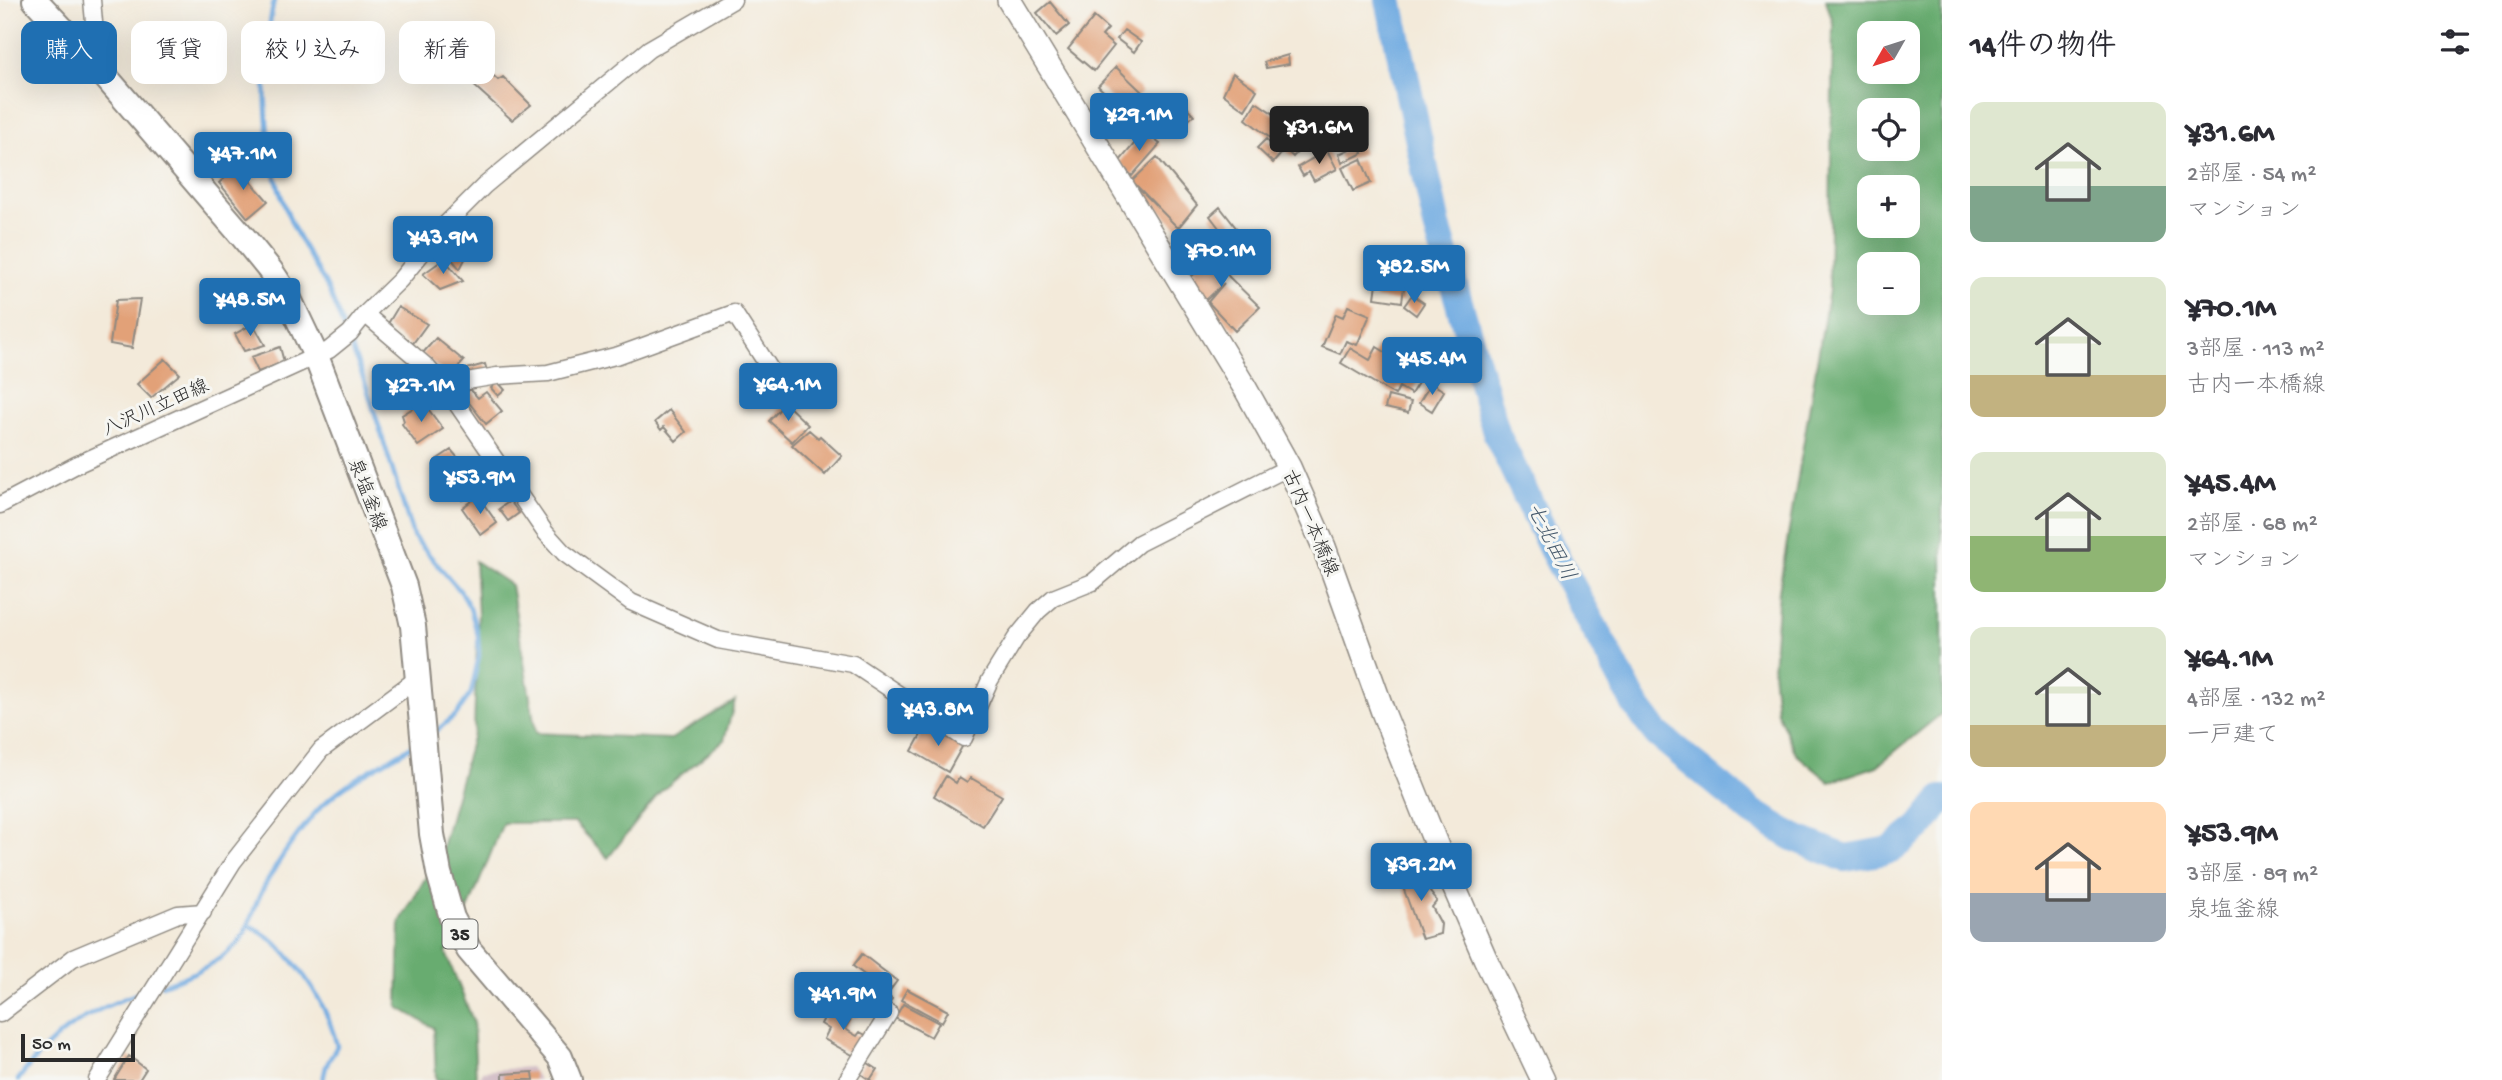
<!DOCTYPE html>
<html lang="ja">
<head>
<meta charset="utf-8">
<style>
  :root { --surface:#fff; --page:#f7f7f7; --text:#2b2b33; --muted:#7c7c81; --accent:#1f6fb2 }
  body { margin:0; font-family:"Gochi Hand","Klee One",sans-serif; background:var(--page); color:var(--text); height:100vh; display:flex; flex-direction:column; font-size:26px; white-space:nowrap }
  * { box-sizing:border-box; margin:0 }
  p { font-size:23px; color:var(--muted) }
  .icon { flex:none; width:38px; height:38px; fill:none; stroke:currentColor; stroke-width:2; stroke-linecap:round; stroke-linejoin:round }
  .map { position:relative; flex:1; overflow:hidden }
  .drawer { display:flex; flex-direction:column; background:var(--surface); width:560px }
  .drawer>* { flex:none }
  .hud { position:absolute; left:21px; top:21px; width:665px; height:63px; display:flex; gap:14px }
  .needle { width:46px; rotate:231deg }
  .fabs { position:absolute; left:1857px; top:21px; display:grid; gap:14px }
  .fabs a { display:grid; place-items:center; width:63px; height:63px; border-radius:14px; background:var(--surface); box-shadow:0 7px 28px #0002; font-size:35px }
  .scale { position:absolute; left:21px; bottom:18px; width:114px; box-sizing:border-box; padding-left:7px; border:4px solid #2b2b2b; border-top:0; font-size:19px; line-height:24px; white-space:nowrap; color:#2b2b2b; -webkit-text-stroke:5px #f6f6f2; paint-order:stroke }
  .price { position:absolute; translate:-50% -60px; padding:0 16px; border-radius:7px; background:var(--accent); color:#fff; font-size:23px; line-height:46px; filter:drop-shadow(0 2px 4px #0008) }
  .price::after { content:''; position:absolute; left:50%; top:42px; width:21px; height:16px; margin-left:-10px; background:inherit; clip-path:polygon(0 0,100% 0,50% 100%) }
  .price.active { background:#222; color:#fff }
  ul { padding:0; list-style:none }
  li { display:flex; align-items:center; gap:21px; height:175px; padding:0 28px }
  li span { display:grid; place-items:center; flex:none; width:196px; height:140px; border-radius:14px; color:#555 }
  li>.icon { margin-inline-start:auto }
  span .icon { width:84px; height:84px; fill:#fffc; stroke-width:1 }
  li b { font-size:30px }
  h2 { display:flex; justify-content:space-between; align-items:center; height:84px; padding:0 28px; font-size:30px }
  .tag { padding:0 24px; border-radius:14px; background:var(--surface); box-shadow:0 7px 28px #0002; font-size:24px; line-height:63px }
  .tag.active { background:var(--accent); color:#fff }
  main { display:flex; flex:1; min-height:0 }
  .map>svg:first-child { display:block }
  .industrial { fill:#d2bdc6 }
  .forest { fill:#68ac70; stroke:#4a6c4e; stroke-width:2; fill-rule:evenodd }
  .lines { fill:none; stroke-linecap:round; stroke-linejoin:round }
  .stream { stroke:#71abe1; stroke-width:4.5 }
  .river { stroke:#71abe1; stroke-width:28 }
  .building { fill:#e2a178 }
  .street-casing { stroke:#8f8a82; stroke-width:19 }
  .secondary-casing { stroke:#8f8a82; stroke-width:26 }
  .primary-casing { stroke:#8f8a82; stroke-width:28 }
  .street { stroke:#fff; stroke-width:16 }
  .secondary { stroke:#fff; stroke-width:23 }
  .primary { stroke:#fff; stroke-width:24 }
  .labels { text-anchor:middle; stroke-width:6; stroke-linejoin:round; paint-order:stroke }
  .shield { fill:#f6f6f2; stroke:#686867; stroke-width:2 }
  .shield-label { font-size:18px; font-weight:bold; fill:#2b2b2b }
  .street-label { font-size:19px; fill:#2b2b2b; stroke:#f6f6f2 }
  .water-label { font-size:21px; font-style:italic; fill:#44586b; stroke:#f6f6f2 }
</style>
</head>
<body>
<main>
<div class="map">
<svg width="1942" height="1080" viewBox="0 0 1942 1080">
  <rect width="100%" height="100%" fill="#f6f6f2"/>
  <filter id="ink" filterUnits="userSpaceOnUse"><feTurbulence type="fractalNoise" baseFrequency=".0143" numOctaves="2"/><feDisplacementMap in="SourceGraphic" scale="14" xChannelSelector="R" yChannelSelector="G"/><feConvolveMatrix kernelMatrix="1 2 1 2 8 2 1 2 1" color-interpolation-filters="sRGB"/></filter>
  <filter id="wash" filterUnits="userSpaceOnUse"><feTurbulence type="fractalNoise" baseFrequency=".00686" numOctaves="4" result="noise"/><feDisplacementMap in="SourceGraphic" scale="28" xChannelSelector="R" yChannelSelector="G"/><feGaussianBlur stdDeviation="1.57" result="paint"/><feColorMatrix in="noise" values="0 0 0 0 0 0 0 0 0 0 0 0 0 0 0 0 0 1.4 0 .05"/><feComposite in="paint" operator="in"/></filter>
  <g filter="url(#wash)">
    <rect width="100%" height="100%" fill="#f3eada"/>
    <path class="industrial" d="M530,1067L539,1080H479L482,1071Z"/>
    <path class="forest" d="M1826,0H1942V713L1877,766L1830,782L1796,754L1777,712L1773,670L1779,590L1829,290L1833,23ZM1869,33H1908V72H1869ZM1869,110H1908V149H1869ZM1869,187H1908V226H1869ZM1869,264H1908V303H1869Z
      M475,561L511,585L536,733L671,739L735,701L724,740L660,792L608,858L575,823H503L470,905L446,953L473,1021L476,1078L475,1080H436L434,1028L398,1007L400,922L441,851L474,730L478,615Z"/>
    <g class="lines">
      <path class="stream" d="M274,0C260,67 262,153 289,217C298,240 313,261 325,283C333,299 339,316 345,333
        M349,341L367,388L413,536L461,592L470,608L478,635L479,656L471,693L456,715L432,734
        M249,925C257,931 269,936 276,943C304,971 328,1007 337,1046L326,1066L323,1080
        M162,985C188,976 215,966 236,945C248,932 252,913 259,897C273,868 294,838 315,813C343,781 380,766 415,744
        M18,1080C54,1031 90,1010 147,990"/>
      <path class="river" d="M1389,0L1437,226L1497,435L1552,549L1635,704L1656,733L1752,812L1793,837L1845,858L1891,850L1920,827L1942,799"/>
    </g>
    <g id="blocks">
      <path class="building" d="M1050,2L1069,25L1056,36L1037,13Z
        M1094,17L1108,29L1102,36L1114,46L1094,71L1068,49Z
        M1124,30L1141,42L1134,52L1117,39Z
        M1288,55L1289,64L1266,68L1264,62Z
        M484,67L498,80L503,77L531,105L512,120L471,83Z
        M1116,67L1142,92L1124,111L1098,86Z
        M1233,73L1257,90L1245,110L1223,94Z
        M1177,97L1194,115L1184,124L1167,106Z
        M1256,102L1283,120L1270,138L1246,119Z
        M1308,124L1321,136L1313,145L1308,140L1293,157L1285,149Z
        M1283,126L1294,134L1284,147L1273,139Z
        M1144,132L1160,144L1132,176L1119,162Z
        M1266,139L1281,154L1273,163L1257,148Z
        M1360,144L1363,153L1342,163L1339,154Z
        M1327,150L1337,169L1314,181L1309,172L1303,176L1298,167Z
        M1157,157L1197,205L1178,228L1132,181Z
        M1361,159L1371,183L1353,191L1342,168Z
        M238,167L268,201L248,218L219,183Z
        M1220,207L1244,238L1232,245L1210,216Z
        M458,232L473,243L460,269L444,250Z
        M1249,243L1259,252L1245,266L1236,255Z
        M1203,247L1211,254L1214,251L1229,277L1260,307L1235,331L1208,302L1224,283L1206,300L1188,280L1197,271L1187,263Z
        M444,259L463,281L440,290L423,274Z
        M1377,283L1404,287L1402,302L1375,298Z
        M1412,295L1424,303L1416,315L1404,306Z
        M140,299L132,348L110,344L116,300Z
        M1348,306L1370,315L1357,345L1346,341L1340,354L1322,347L1336,314L1343,317Z
        M398,307L427,324L411,346L386,327Z
        M253,324L265,345L244,351L235,334Z
        M436,338L464,361L449,377L422,354Z
        M280,347L284,362L258,372L251,357Z
        M1377,347L1423,375L1411,394L1399,387L1395,395L1341,363L1350,348L1370,360Z
        M165,359L180,374L151,398L137,384Z
        M485,364L487,371L470,377L467,369Z
        M397,374L410,393L394,402L384,383Z
        M498,382L505,390L498,396L491,388Z
        M1431,383L1444,391L1432,411L1419,403Z
        M470,389L478,398L486,392L502,411L486,424L463,395Z
        M1388,396L1411,402L1408,413L1385,408Z
        M423,402L443,429L418,446L402,424L404,421L402,415Z
        M785,403L808,425L792,442L769,421Z
        M669,410L686,432L676,441L664,427L661,430L655,422Z
        M809,430L818,438L820,436L842,456L825,475L792,445Z
        M451,450L465,466L462,469L480,491L462,500L436,460Z
        M478,496L497,523L481,535L462,508Z
        M510,501L519,513L508,521L499,509Z
        M927,724L963,745L948,772L912,751Z
        M946,776L956,783L959,778L967,783L971,778L1002,796L983,826L934,796Z
        M1414,866L1433,887L1430,892L1437,901L1432,907L1441,924L1440,934L1422,939L1400,879Z
        M862,954L897,981L888,993L853,966Z
        M847,976L871,990L856,1017L832,1003Z
        M875,989L892,999L886,1011L869,1001Z
        M907,989L948,1011L942,1022L901,1000Z
        M903,1004L939,1023L931,1037L895,1018Z
        M831,1005L852,1017L845,1029L857,1036L860,1032L869,1037L856,1057L824,1039L829,1029L821,1024Z
        M129,1056L146,1069L139,1080H114Z
        M865,1061L877,1069L870,1080L858,1072Z
        M533,1072L534,1080H503V1074Z"/>
    </g>
  </g>
  <g filter="url(#ink)">
    <use href="#blocks" fill-opacity="0" stroke="#8f8a82" stroke-width="2"/>
    <g class="lines">
      <g class="street-casing">
        <path id="street" d="M92,61L95,33L92,0
          M365,314L426,366L448,391L545,532L564,553L631,602L718,640L853,664L964,738L990,680L1016,638L1038,611L1053,598L1093,582L1139,543L1289,467
          M448,391L461,382L497,376L548,373L619,355L734,313L781,386
          M0,505L76,465L329,350L350,333L365,314L400,280L444,226L484,186L649,49L733,0
          M0,1014L73,958L178,914L203,912
          M97,1080L233,862L321,750L418,678
          M847,1080L889,1013"/>
      </g>
      <g class="secondary-casing">
        <path id="secondary" d="M1009,0L1245,388L1289,467L1324,547L1383,712L1442,859L1485,958L1543,1080"/>
      </g>
      <g class="primary-casing">
        <path id="primary" d="M35,0L92,61L244,238L270,270L288,297L316,356L404,586L413,626L432,834L439,873L452,918L469,950L560,1057L569,1080"/>
      </g>
      <use href="#street" class="street"/>
      <use href="#secondary" class="secondary"/>
      <use href="#primary" class="primary"/>
    </g>
  </g>
  <g class="labels">
    <rect class="shield" x="442.5" y="919.5" width="35" height="29" rx="5"/>
    <g class="shield-label">
      <text x="460" y="940">35</text>
    </g>
    <g class="street-label">
      <text transform="translate(155 406) rotate(-24)" y="7">八沢川立田線</text>
      <text transform="translate(369 494) rotate(69)" y="7">泉塩釜線</text>
      <text transform="translate(1312 522) rotate(67)" y="7">古内一本橋線</text>
    </g>
    <g class="water-label">
      <text transform="translate(1552 541) rotate(63)" y="7">七北田川</text>
    </g>
  </g>
</svg>
<div class="fabs">
<a><svg class="needle" viewBox="-14 -14 28 28"><path d="M0-13l5 13h-10z" fill="#e53935"/><path d="M0 13l5-13h-10z" fill="#7c7c81"/></svg></a>
<a><svg class="icon" aria-label="locate" viewBox="0 0 24 24"><circle cx="12" cy="12" r="6"/><path d="M12 2v4M12 18v4M2 12h4M18 12h4"/></svg></a>
<a>+</a>
<a>−</a>
</div>
<div class="scale">50 m</div>
<b class="price" style="left:1139px;top:153px">¥29.1M</b>
<b class="price active" style="left:1319px;top:166px">¥31.6M</b>
<b class="price" style="left:243px;top:192px">¥47.1M</b>
<b class="price" style="left:443px;top:276px">¥43.9M</b>
<b class="price" style="left:1221px;top:289px">¥70.1M</b>
<b class="price" style="left:1414px;top:305px">¥82.5M</b>
<b class="price" style="left:250px;top:338px">¥48.5M</b>
<b class="price" style="left:1432px;top:397px">¥45.4M</b>
<b class="price" style="left:788px;top:423px">¥64.1M</b>
<b class="price" style="left:421px;top:424px">¥27.1M</b>
<b class="price" style="left:480px;top:516px">¥53.9M</b>
<b class="price" style="left:938px;top:748px">¥43.8M</b>
<b class="price" style="left:1421px;top:903px">¥39.2M</b>
<b class="price" style="left:843px;top:1032px">¥41.9M</b>
<div class="hud">
<a class="tag active">購入</a>
<a class="tag">賃貸</a>
<a class="tag">絞り込み</a>
<a class="tag">新着</a>
</div>
</div>
<section class="drawer">
<h2>14件の物件<svg class="icon" aria-label="filters" viewBox="0 0 24 24"><path d="M4 7h16M4 17h16"/><circle cx="9" cy="7" r="2"/><circle cx="15" cy="17" r="2"/></svg></h2>
<ul>
<li><span style="background:linear-gradient(#dfe7d0 60%,#7fa58c 0)"><svg class="icon" aria-label="home" viewBox="0 0 24 24"><path d="M3 11l9-7 9 7M6 9v11h12V9"/></svg></span><div><b>¥31.6M</b><p>2部屋 · 54 m²</p><p>マンション</p></div></li>
<li><span style="background:linear-gradient(#dfe7d0 70%,#c2b280 0)"><svg class="icon" aria-label="home" viewBox="0 0 24 24"><path d="M3 11l9-7 9 7M6 9v11h12V9"/></svg></span><div><b>¥70.1M</b><p>3部屋 · 113 m²</p><p>古内一本橋線</p></div></li>
<li><span style="background:linear-gradient(#dfe7d0 60%,#8fb573 0)"><svg class="icon" aria-label="home" viewBox="0 0 24 24"><path d="M3 11l9-7 9 7M6 9v11h12V9"/></svg></span><div><b>¥45.4M</b><p>2部屋 · 68 m²</p><p>マンション</p></div></li>
<li><span style="background:linear-gradient(#dfe7d0 70%,#c2b280 0)"><svg class="icon" aria-label="home" viewBox="0 0 24 24"><path d="M3 11l9-7 9 7M6 9v11h12V9"/></svg></span><div><b>¥64.1M</b><p>4部屋 · 132 m²</p><p>一戸建て</p></div></li>
<li><span style="background:linear-gradient(#ffd9b3 65%,#9aa5b1 0)"><svg class="icon" aria-label="home" viewBox="0 0 24 24"><path d="M3 11l9-7 9 7M6 9v11h12V9"/></svg></span><div><b>¥53.9M</b><p>3部屋 · 89 m²</p><p>泉塩釜線</p></div></li>
</ul>
</section>
</main>
</body>
</html>
